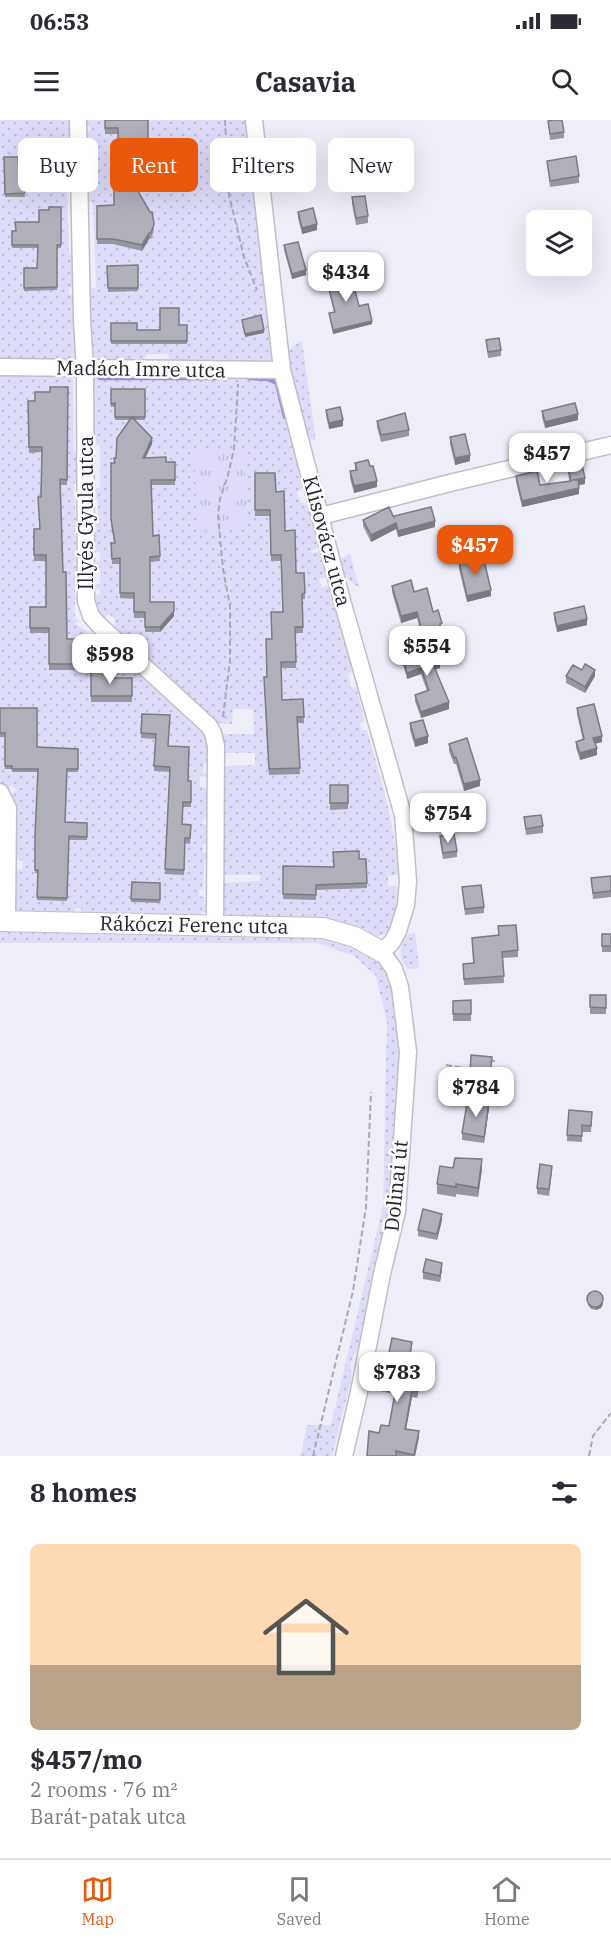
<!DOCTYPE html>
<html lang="en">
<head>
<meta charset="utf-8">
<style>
  :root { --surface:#fff; --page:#f2f2f3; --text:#2b2b33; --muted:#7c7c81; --line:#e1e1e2; --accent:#ea580c }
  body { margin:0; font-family:"IBM Plex Serif",serif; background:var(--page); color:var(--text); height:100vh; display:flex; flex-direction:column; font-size:22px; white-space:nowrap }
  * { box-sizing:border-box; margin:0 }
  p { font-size:20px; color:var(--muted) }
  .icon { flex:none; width:33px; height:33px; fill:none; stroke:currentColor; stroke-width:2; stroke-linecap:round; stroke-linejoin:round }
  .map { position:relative; height:1336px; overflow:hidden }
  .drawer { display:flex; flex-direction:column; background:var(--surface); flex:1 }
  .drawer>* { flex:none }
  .hud { position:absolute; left:18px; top:18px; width:576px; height:54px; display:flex; gap:12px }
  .tools { position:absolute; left:526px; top:90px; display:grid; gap:12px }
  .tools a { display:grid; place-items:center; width:66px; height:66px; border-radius:9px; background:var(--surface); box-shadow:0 6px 24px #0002; font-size:30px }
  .price { position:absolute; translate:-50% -51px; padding:0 14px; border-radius:12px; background:#fff; color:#222; font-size:20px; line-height:39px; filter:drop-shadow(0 2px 3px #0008) }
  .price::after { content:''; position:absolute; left:50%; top:36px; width:18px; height:14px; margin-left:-9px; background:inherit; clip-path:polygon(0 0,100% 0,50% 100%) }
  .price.current { background:var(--accent); color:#fff }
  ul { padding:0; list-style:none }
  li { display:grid; align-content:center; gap:12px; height:318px; padding:0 30px }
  li span { display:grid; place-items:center; height:186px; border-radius:9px; color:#555 }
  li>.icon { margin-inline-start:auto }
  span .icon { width:108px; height:108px; fill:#fffc; stroke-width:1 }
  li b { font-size:26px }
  h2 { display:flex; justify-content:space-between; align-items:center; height:72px; padding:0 30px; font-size:26px }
  .tag { padding:0 21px; border-radius:9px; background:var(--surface); box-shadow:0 6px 24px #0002; font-size:21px; line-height:54px }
  .tag.current { background:var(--accent); color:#fff }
  .status { display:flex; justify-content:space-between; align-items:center; height:42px; padding:0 30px; background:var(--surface); direction:ltr }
  .status svg { height:16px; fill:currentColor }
  header { display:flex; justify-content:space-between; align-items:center; height:78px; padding:0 30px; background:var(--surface); font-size:27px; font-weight:800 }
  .tab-bar { display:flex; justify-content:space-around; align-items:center; height:84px; border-top:2px solid var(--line); background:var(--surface); font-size:16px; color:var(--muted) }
  .tab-bar a { display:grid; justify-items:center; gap:3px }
  .tab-bar .current { color:var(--accent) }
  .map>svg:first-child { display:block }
  .grass { fill:url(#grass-dots) }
  .park { fill:url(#park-tufts) }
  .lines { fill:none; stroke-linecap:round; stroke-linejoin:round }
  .stream { stroke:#978ed9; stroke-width:4.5 }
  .minor-casing { stroke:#bfbfc9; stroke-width:19 }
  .tertiary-casing { stroke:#bfbfc9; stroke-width:22 }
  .path { stroke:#a9a9b1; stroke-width:2; stroke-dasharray:6 3; stroke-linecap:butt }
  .minor { stroke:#fff; stroke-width:16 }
  .tertiary { stroke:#fff; stroke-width:20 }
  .wall { fill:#9797a1 }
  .shaded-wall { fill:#7b7b83 }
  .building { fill:#b0b0bb; stroke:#7b7b83; stroke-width:1.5 }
  .labels { text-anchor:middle; stroke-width:5; stroke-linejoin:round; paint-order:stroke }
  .street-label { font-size:20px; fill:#26262a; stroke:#fcfcfe }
</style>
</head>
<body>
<div class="status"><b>06:53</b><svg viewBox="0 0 49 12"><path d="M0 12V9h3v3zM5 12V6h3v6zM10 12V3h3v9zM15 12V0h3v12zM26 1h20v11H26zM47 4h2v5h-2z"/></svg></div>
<header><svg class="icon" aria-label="menu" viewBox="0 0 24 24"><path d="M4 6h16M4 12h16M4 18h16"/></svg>Casavia<svg class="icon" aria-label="search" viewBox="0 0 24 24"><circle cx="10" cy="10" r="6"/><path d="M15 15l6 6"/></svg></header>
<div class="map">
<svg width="611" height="1336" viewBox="0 0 611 1336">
  <defs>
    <pattern id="grass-dots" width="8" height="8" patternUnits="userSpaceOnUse" patternTransform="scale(1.5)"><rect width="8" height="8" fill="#dedcf9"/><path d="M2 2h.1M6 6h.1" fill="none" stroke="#bebdd6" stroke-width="1.8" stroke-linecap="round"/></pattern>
    <pattern id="park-tufts" width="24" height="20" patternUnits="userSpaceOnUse" patternTransform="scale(1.5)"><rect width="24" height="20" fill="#dedcf9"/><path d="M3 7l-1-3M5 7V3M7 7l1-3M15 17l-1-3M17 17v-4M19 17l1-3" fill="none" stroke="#bebdd6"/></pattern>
  </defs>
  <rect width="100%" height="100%" fill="#eeeef9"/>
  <path class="grass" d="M0,0H72L73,60L67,64L69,133H73L74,167L69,168V174L74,175L76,236L70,241H0Z
    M84,0H249L274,237L268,243L174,242L170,239L167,234H148L142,241L93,240L87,168H96L93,82H84V12L91,10V7L86,6Z
    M302,221L316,321L303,316L288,239C287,228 293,226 302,221Z
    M0,253L73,256L74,333L80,334L77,353L74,354L78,355V360L74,364V369H80L74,370V376H80L75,379V398L79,399V409L75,410L77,440L79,441L75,443V446L80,449L75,450V476L79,475L78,479L75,480V498L80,501L75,503L111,532L122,538L125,537L203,610L207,618L209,643H204L203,653L209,654L206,657L200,656V667L209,668V693L201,703L208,705L207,724L203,725V732L209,734V739H205L203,769L199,770V776L205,777L204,784L208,785L206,791L199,796L82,797L81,788H75L74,796L21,794L14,788L15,749L22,750L23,741L14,739V687L9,674L17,671L12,665L8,668L0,663Z
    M97,254L270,256L276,259L282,269L302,368L297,373L301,383H306L309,389L318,428L311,431L312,433L319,431L327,457L319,459L321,467L330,466L353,552L348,554L351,568L356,567L364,598L363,602L360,603L361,610H367C380,657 396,705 398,755L388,756V766H397C396,784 399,814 375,817L225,796L221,793L222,763L260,761L259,755H220L224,646L255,645V633H222V614H254L253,589H233L232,604H221L208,595L111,509L115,504V499L109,494L104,500L99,495L93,475L100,474V469L90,470L92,464H100V450L93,449V442L100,441V432H94V403L98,402V379H94L95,368H100V325L92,324L91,259Z
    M350,434L359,467C347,463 344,450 340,439Z
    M0,811L320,813L357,826L379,839L395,869L401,923L393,1084L360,1227C353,1234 348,1246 352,1256L332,1336H299L302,1331L307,1305H331L383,1086L387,902L376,856L354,836L318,823H0Z
    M415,812L419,848L408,849C398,839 399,827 406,815Z"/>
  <path class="park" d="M244,328L248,409L198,412L194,331Z"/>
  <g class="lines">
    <path class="stream" d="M100,258H220
      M249,258L268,259L277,263L285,297"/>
    <g class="minor-casing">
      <path id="minor" d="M78,0L82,200L85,249L86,481L91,496L99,505L209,606L213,613L216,626L215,804
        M254,0L282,250L341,477L403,695L408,761L406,785L398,811L392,822L382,832L394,849L400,867L408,932L397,1091L382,1154L359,1272L344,1336
        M0,247L282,250
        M321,396L454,362L611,325
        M0,672L8,688L7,800"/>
    </g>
    <g class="tertiary-casing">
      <path id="tertiary" d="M0,801L324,808L355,817L382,832"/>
    </g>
    <path class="path" d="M225,0L229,75L244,137L257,170
      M223,597L230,540V486L223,449L218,395L220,379L228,355L234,329L238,264
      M489,941H498
      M446,945L469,949L471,944
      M313,1336L353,1171L366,1087L371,972
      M589,1336L593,1316L611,1293"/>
    <use href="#minor" class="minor"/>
    <use href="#tertiary" class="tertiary"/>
  </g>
  <path class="wall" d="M105,0H148V70H137L154,110L151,119H149L142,131L113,124H97V86L114,85L118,43V14H105Z
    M548,1L564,12V18L550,20Z
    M4,37L19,49H22L25,77H5Z
    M547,41L579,56V63L550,67Z
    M352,77L368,96V103L356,105L352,84Z
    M61,87V128H57V170L24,171V148H37L38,128H12V111H15L39,102L49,90Z
    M298,92L317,110L302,114L298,98Z
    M284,125L306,155L292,159L284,130Z
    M138,145V171L108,172L107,146Z
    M326,158L372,204L333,214L329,193L334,192Z
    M111,203L137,210H160L179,205H187V224H111Z
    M486,220L501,230V236L488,238Z
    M68,267L67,365H60L63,452L67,519H80V550H49V513H30V487H46V441H34V409H39L42,332L29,333L28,281H35L50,272Z
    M111,269H145V300H135L152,324L145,337L166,342H175V365H151L153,416L159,415L160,441L150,442V482H174V496L160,512H145V498H134V479L120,478V444H112L111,423H114L111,404V343H115L130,300H115V287H111Z
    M326,290L343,306L329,309L326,296Z
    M542,291L578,300L545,308L542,297Z
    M377,301L409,310V316L381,322L377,307Z
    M450,317L470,341L455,345L450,324Z
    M355,343L370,346L377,367L354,373L350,358V351L355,350Z
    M568,348L585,364L579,365V374L522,387L516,362V356L540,365L569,361Z
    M255,353L276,372L285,411L296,453H304L305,479H302L303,513H295L296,548H281L282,580L303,579L304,603H297L300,654L269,655L264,563L267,557L272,519L283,492L281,441H271L270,396H255Z
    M394,397L435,407L398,417L396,409L371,422L363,406V400Z
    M459,442L491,476L467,482L459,449Z
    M392,466L414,472L433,492L442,509L441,516L423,521L417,498L401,503L392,472Z
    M554,493L587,505L557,512L554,499Z
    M402,535L440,548L435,550L449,589L421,598L415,581V575L427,571L421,554L407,559L402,541Z
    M582,550L595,556L585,573L566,563V556Z
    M91,551L111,558H132V582H91Z
    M0,588L37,627L78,629V652H67L65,702L87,703V720H69L67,781L37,780L38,753H35V715L38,652H12V649H5V617H0Z
    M577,588L602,622L595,624L597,635L580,640L576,628V622L583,620L577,594Z
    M142,594L169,626L188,661H191V687H183L182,704L191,710L190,724L185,723L184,755L165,754L170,652L154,651L155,619L141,618Z
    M410,603L428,623L415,627L410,610Z
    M449,624L480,666L464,671L456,644H454L449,631Z
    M330,665H348V689L330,690Z
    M524,697L543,706V713L526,715Z
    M440,716L457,731V737L443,739L440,722Z
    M359,739H366L367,768L316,770V780L283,779V746L334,747Z
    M611,756V777L593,779L591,758Z
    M132,762L160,763V783L131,782Z
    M462,767L484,787V793L465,795Z
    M498,806L518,830V837L503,838L504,863L464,865L463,850L473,843L472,818L498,815Z
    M602,814H611V832H602Z
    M590,875H606V894H590Z
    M471,880V901H453V881Z
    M492,944L490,962L470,960V954Z
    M489,988L484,1023L462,1020V1013Z
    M592,992L591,1012H582V1022L567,1021V1015Z
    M482,1049L478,1077L456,1074V1077L437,1074V1064Z
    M552,1052L549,1076L537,1074V1068Z
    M442,1100L437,1120L418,1116V1110Z
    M442,1149L440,1162L423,1159V1152Z
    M587,1180L603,1184L601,1188L596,1190L591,1189L588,1185Z
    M412,1228L410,1239L422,1248L417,1278L412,1277L406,1309L419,1317L415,1336H367L379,1313L389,1306L395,1274L375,1270V1264L385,1253Z"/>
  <path class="shaded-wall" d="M317,104V110L302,114V108Z
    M149,113V119L142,131V125Z
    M306,150V155L292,159V154Z
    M372,201V204L333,214V210Z
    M264,210V213L245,217V214Z
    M578,294V300L545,308V302Z
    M343,300V306L329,309V303Z
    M152,318V324L143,343V338Z
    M470,335V341L455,345V338Z
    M585,358V364L572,366V360Z
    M377,361V367L354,373V366Z
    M579,368V374L522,387V381Z
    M435,401V407L398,417V411Z
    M396,403V409L371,422V415Z
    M491,470V476L467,482V476Z
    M174,491V496L160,512V507Z
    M417,492V498L401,503V496Z
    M587,499V505L557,512V506Z
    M441,510V516L423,521V515Z
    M440,542V548L433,550V544Z
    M421,548V554L407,559V553Z
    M595,550V556L585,573V567Z
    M449,582V589L421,598V592Z
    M428,616V623L415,627V620Z
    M602,616V622L593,624V618Z
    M597,628V635L580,640V633Z
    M480,660V666L464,671V664Z
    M489,982V988L484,1023V1017Z
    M482,1039V1049L478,1077V1068Z
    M442,1094V1100L437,1120V1114Z
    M442,1143V1149L440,1162V1156Z
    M603,1180V1184L601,1188L596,1190V1187Z
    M422,1242V1248L417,1278V1271Z
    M412,1270V1277L405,1315V1309Z
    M419,1311V1317L415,1336H414Z"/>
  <path class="building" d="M105,0H148V64H134L150,92H152L154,104L151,113H149L142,125L113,119H97V86L114,85V43H118V8H105Z
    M553,0H562L564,12L550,14L548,1Z
    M576,36L579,56L550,61L547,41Z
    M4,37H18L19,49H22L25,73L5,74Z
    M365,76L368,96L356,98L352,77Z
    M49,87H61V125H57V167L24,168V148H37L38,125H12V111H16L15,102H39V90H49Z
    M313,88L317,104L302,108L298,92Z
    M298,122L306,150L292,154L284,125Z
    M138,145V168H108L107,146Z
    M350,152L359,186L368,184L372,201L333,210L329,193L335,192L326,158Z
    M160,188H179V205H187V221H111V203H137V210H160Z
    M261,195L264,210L245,214L242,200Z
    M499,218L501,230L488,232L486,220Z
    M50,267H68L67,360L60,359L63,452H66L67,519H80V544H49V508H30V487H46V435H34V409H40L38,377H41L42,327H29L28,281H35V272H50Z
    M111,269H145V297H115V283L111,284Z
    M575,283L578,294L545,302L542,291Z
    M340,287L343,300L329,303L326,290Z
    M405,293L409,310L381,315L377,301Z
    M132,297L152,318L143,338L166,337V342H175V360H151L153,416L159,415L160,436L150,437V482H174V491L160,507H145V492H134V473H120V438L112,439L111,423H115L111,399V343H115L114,338H116L117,318Z
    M465,314L470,335L455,338L450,317Z
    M368,340L370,346H373L377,361L354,366L350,351L357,350L355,343Z
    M582,345L585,358L572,360H578L579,368L522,381L516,356L537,351L540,365L571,361L568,348Z
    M255,353H275L276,372L284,371L285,411L295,410L296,453H304L305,473L302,474L303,507H295L296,542H281L282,580L303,579L304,597H297L300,648L269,649L264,557H267L266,519H272L271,492H283L281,435H271L270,390H255Z
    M389,387L394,398V396L431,387L435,401L398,411L396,403L371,415L363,400Z
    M483,436L491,470L467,476L459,442Z
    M411,460L414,472L427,468L433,492L438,490L442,503L440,504L441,510L423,515L417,492L401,496L392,466Z
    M584,486L587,499L557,506L554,493Z
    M435,524L440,542L433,544L449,582L421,592L415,575L429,570L421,548L407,553L402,535Z
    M585,544L595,550L585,567L566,556L573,545L582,550Z
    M91,551H111V558H132V576H91Z
    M594,584L602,616L593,618L597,628L580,633L576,622L584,619L577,588Z
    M0,588H37V627L78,629V649H67L65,702L87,703V717L69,716L67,778L37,777L38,750H35V715L38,649H12V646H5V613H0Z
    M142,594L170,595L168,626L189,627L188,661H191V682H183L182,704L191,705L190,718H185L184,750L165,749L170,647L154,646L156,614L141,613Z
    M423,600L428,616L415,620L410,603Z
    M467,618L480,660L464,664L456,637L454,638L449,624Z
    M330,665H348V683H330Z
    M541,695L543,706L526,709L524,697Z
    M454,714L457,731L443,733L440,716Z
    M359,731V739H366L367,763L316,765V775L283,774V746L334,747L333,732Z
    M611,756V771L593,773L591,758Z
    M132,762L160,763V780L131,779Z
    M481,765L484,787L465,789L462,767Z
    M516,805L518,830L502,832L504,856L464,859L463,844L474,843L472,818L499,815L498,806Z
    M602,814H611V826H602Z
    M590,875H606V888L590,887Z
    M471,880V894H453V881Z
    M471,935L492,937L490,956L470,954Z
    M468,978L489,982L484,1017L462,1013Z
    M569,990L592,992L591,1006L582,1005V1016L567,1015Z
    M455,1038L482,1039L478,1068L456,1064V1067L437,1064L440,1046L453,1048Z
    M540,1044L552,1046L549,1069L537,1068Z
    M423,1089L442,1094L437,1114L418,1110Z
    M426,1139L442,1143L440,1156L423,1152Z
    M587 1179a8 8 0 1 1 16 0a8 8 0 1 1-16 0Z
    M392,1218L412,1222L409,1239L422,1242L417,1271L412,1270L405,1309L419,1311L414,1335L396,1331V1336H367L369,1311L379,1313L381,1305L389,1306L396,1268L375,1264L378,1252L385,1253Z"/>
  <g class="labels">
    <g class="street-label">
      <text transform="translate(141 249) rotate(1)" y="7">Madách Imre utca</text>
      <text transform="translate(86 393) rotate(-90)" y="7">Illyés Gyula utca</text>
      <text transform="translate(327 421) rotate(75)" y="7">Klisovácz utca</text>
      <text transform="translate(194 805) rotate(1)" y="7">Rákóczi Ferenc utca</text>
      <text transform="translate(396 1066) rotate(-84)" y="7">Dolinai út</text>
    </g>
  </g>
</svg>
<div class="tools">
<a><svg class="icon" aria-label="layers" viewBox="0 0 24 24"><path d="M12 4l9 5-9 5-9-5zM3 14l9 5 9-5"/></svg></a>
</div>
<b class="price" style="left:346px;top:183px">$434</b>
<b class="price" style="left:547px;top:364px">$457</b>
<b class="price current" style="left:475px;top:456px">$457</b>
<b class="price" style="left:427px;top:557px">$554</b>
<b class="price" style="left:110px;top:565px">$598</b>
<b class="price" style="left:448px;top:724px">$754</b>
<b class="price" style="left:476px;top:998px">$784</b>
<b class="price" style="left:397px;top:1283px">$783</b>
<div class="hud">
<a class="tag">Buy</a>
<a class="tag current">Rent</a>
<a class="tag">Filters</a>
<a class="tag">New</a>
</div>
</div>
<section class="drawer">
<h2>8 homes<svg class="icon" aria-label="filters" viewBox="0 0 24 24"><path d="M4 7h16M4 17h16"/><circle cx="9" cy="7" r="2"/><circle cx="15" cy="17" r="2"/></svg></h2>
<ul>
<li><span style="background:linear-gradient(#ffd9b3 65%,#b9a48a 0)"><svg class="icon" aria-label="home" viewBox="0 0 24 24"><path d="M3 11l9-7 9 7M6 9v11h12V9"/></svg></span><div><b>$457/mo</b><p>2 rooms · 76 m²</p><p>Barát-patak utca</p></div></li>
</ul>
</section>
<nav class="tab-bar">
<a class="current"><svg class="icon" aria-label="map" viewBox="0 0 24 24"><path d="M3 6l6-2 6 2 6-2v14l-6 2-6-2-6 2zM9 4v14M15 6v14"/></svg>Map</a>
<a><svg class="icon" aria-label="saved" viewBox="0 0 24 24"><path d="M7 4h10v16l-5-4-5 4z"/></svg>Saved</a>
<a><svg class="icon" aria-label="home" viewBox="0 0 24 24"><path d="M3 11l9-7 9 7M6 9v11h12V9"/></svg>Home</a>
</nav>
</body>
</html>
